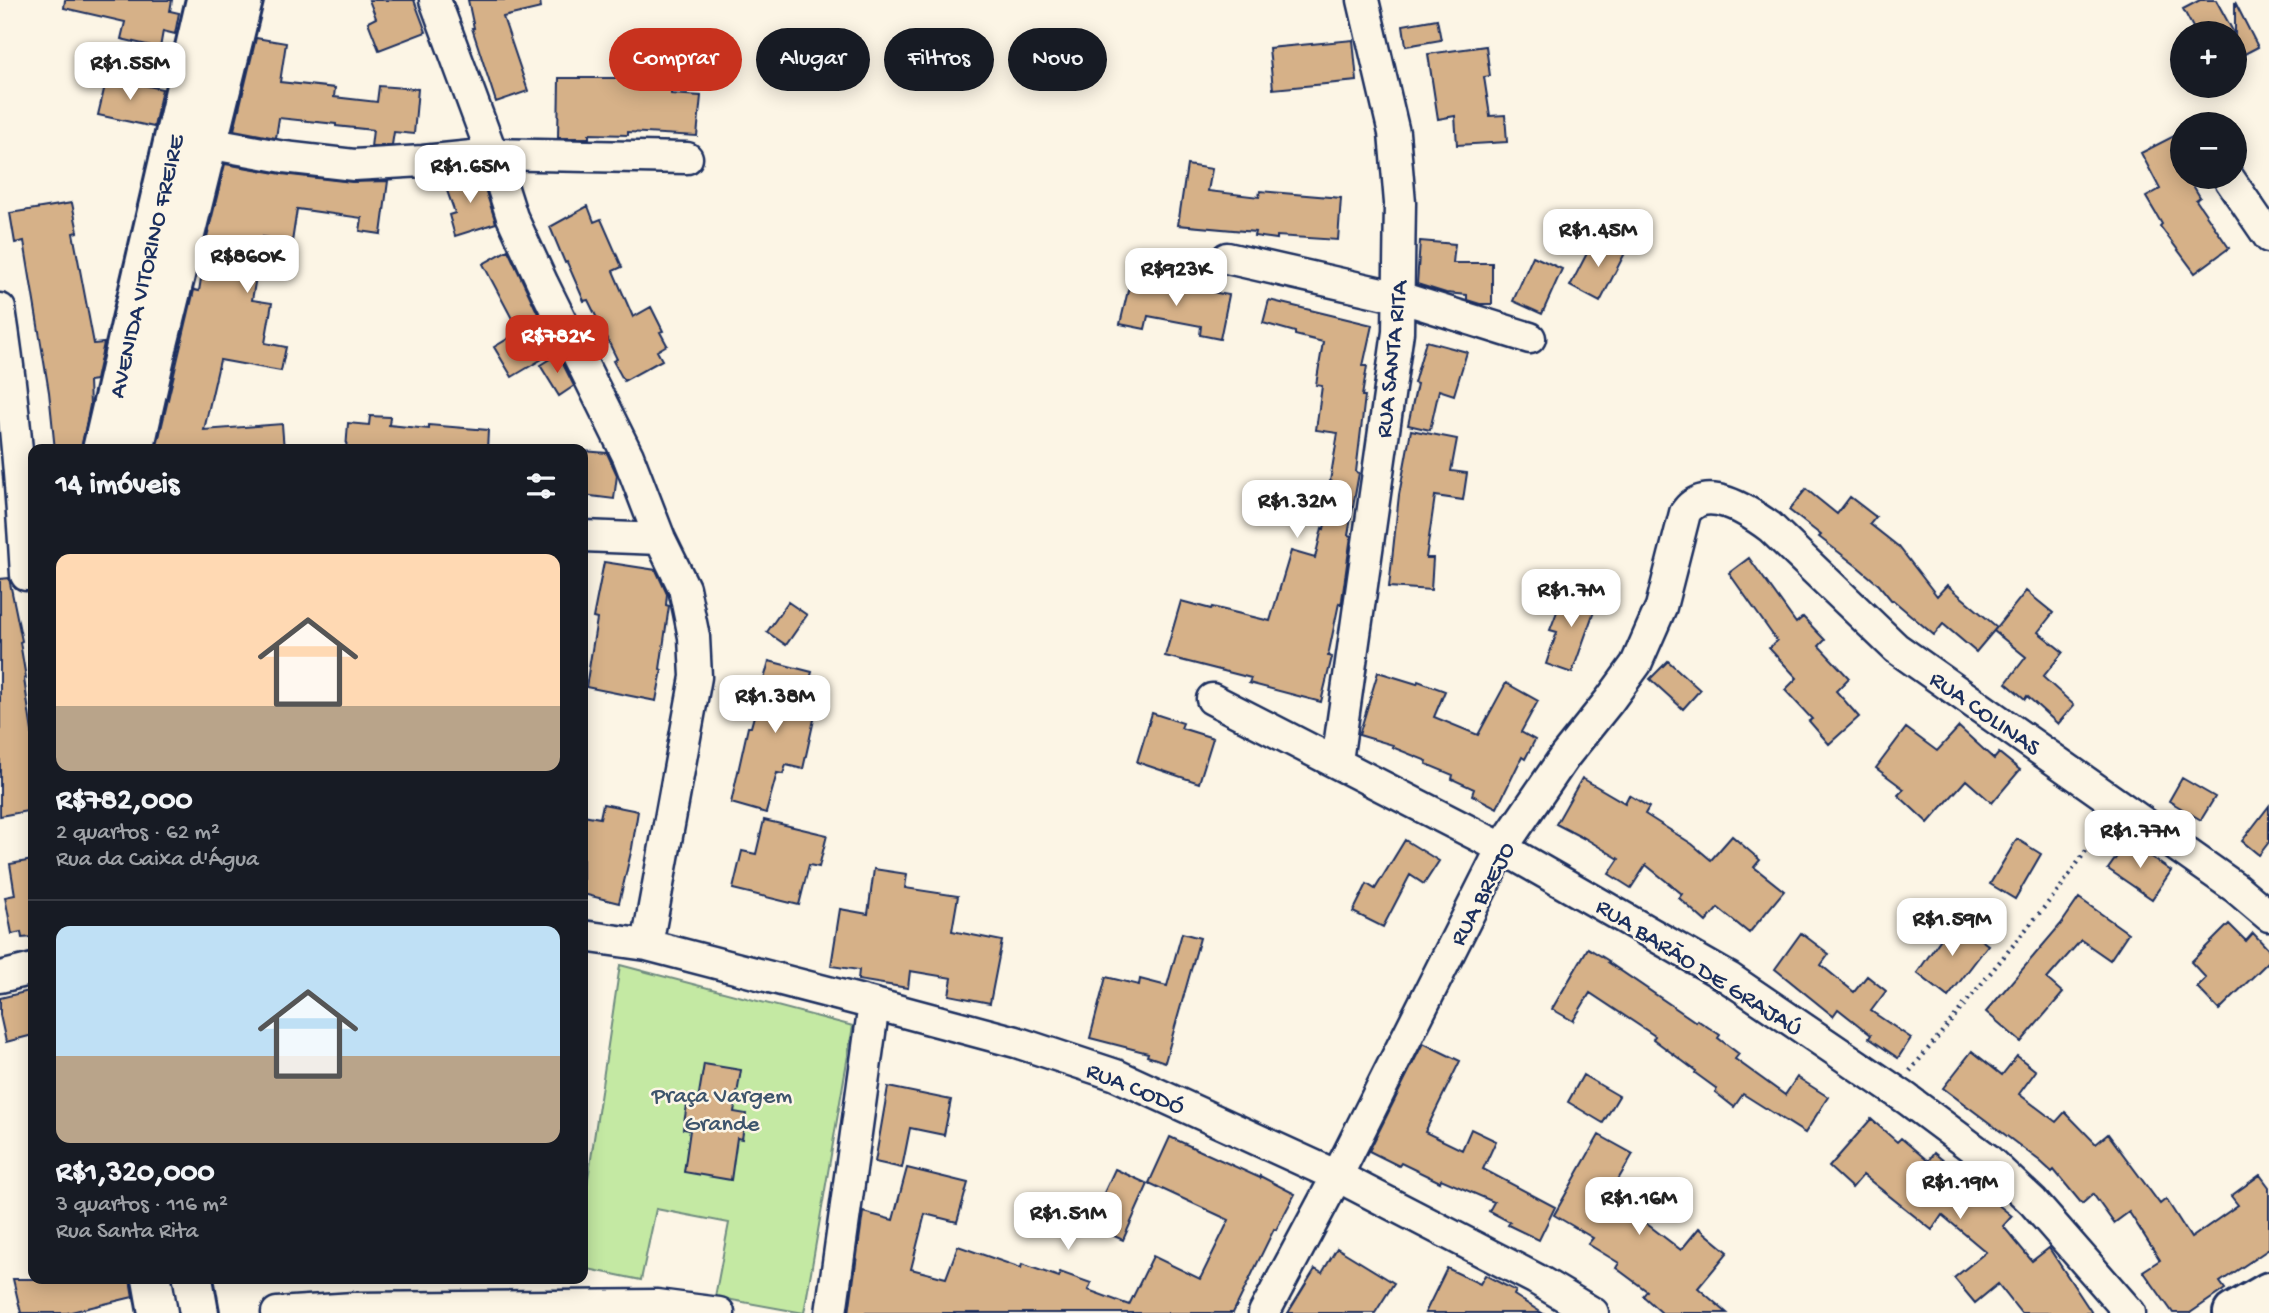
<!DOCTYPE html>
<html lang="pt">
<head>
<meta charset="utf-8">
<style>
  :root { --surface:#171b24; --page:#20242c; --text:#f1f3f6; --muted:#9ea1a6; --line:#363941; --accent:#c8321e }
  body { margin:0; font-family:"Gochi Hand",sans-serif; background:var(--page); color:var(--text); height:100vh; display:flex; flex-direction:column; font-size:26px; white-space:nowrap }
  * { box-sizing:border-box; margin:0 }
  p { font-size:23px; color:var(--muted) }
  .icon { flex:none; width:38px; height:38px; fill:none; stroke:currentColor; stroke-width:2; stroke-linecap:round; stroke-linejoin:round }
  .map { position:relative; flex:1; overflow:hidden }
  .side { position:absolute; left:28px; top:444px; width:560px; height:840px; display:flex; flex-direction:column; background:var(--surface); border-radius:14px; box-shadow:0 4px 18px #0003 }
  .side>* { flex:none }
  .guide { position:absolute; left:609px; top:28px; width:665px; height:63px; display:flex; gap:14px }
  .controls { position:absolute; left:2170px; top:21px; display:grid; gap:14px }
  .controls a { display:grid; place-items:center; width:77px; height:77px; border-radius:50%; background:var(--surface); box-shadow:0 4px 18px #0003; font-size:35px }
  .price { position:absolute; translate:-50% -60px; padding:0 16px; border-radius:14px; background:#fff; color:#222; font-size:23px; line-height:46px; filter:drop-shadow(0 2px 4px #0008) }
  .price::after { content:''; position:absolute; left:50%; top:42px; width:21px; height:16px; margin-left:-10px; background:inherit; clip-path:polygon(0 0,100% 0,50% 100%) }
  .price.selected { background:var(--accent); color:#fff }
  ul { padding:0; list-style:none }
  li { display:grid; align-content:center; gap:14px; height:371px; padding:0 28px }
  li+li { border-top:2px solid var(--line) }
  li span { display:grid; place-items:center; height:217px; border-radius:14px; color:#555 }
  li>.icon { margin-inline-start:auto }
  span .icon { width:126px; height:126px; fill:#fffc; stroke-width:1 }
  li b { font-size:30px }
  h2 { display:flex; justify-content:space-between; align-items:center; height:84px; padding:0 28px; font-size:30px }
  .pill { padding:0 24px; border-radius:32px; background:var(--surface); box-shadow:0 4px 18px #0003; font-size:24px; line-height:63px }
  .pill.selected { background:var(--accent); color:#fff }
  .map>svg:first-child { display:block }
  .green { fill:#c4e9a3; stroke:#708c80; stroke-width:2 }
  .building { fill:#d6b188; stroke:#1b2f5e; stroke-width:2 }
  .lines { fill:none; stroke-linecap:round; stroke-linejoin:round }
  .street-casing { stroke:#1b2f5e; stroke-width:35 }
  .secondary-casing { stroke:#1b2f5e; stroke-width:44 }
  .primary-casing { stroke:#1b2f5e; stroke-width:44 }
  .path { stroke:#1b2f5e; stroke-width:4.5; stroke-dasharray:2 5; stroke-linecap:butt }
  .street { stroke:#fcf5e5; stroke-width:30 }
  .secondary { stroke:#fcf5e5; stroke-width:38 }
  .primary { stroke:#fcf5e5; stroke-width:38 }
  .labels { text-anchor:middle; stroke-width:5; stroke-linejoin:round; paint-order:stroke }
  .street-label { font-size:24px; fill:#1b2f5e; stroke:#fcf5e5 }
  .park-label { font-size:24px; fill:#3d546c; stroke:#fcf5e5 }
</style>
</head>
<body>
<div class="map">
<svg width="2269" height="1313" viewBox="0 0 2269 1313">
  <rect width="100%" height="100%" fill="#fcf5e5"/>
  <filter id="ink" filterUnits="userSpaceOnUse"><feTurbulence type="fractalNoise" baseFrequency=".0143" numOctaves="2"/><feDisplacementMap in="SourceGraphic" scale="14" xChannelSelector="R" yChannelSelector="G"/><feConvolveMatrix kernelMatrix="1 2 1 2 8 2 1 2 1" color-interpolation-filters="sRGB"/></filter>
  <g filter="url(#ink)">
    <path class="green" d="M620,965L853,1026L804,1313L715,1297L729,1223L656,1209L641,1280L583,1268V1212Z"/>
    <path class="building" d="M65,0H172L170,11L179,13L175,34L163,31L160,48L121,39L125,22L64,8Z
      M369,0H414L426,32L379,50L368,22L376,18Z
      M468,0H540L541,8L503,17L528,91L496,102L472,28H474Z
      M2200,0H2216L2234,33H2196L2183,9Z
      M2235,2L2258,47L2235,59Z
      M1437,19L1441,40L1406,46L1403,25Z
      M256,38L286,43L280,82L335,88L334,97L377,102L379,86L418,89L414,134L394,132L392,145L371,147L373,130L336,126V124L279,118L276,138L234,130Z
      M1353,40L1357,81L1273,89L1269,48Z
      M1486,46L1490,76L1484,77L1490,116L1505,115L1507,142L1457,145L1455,116L1438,119L1428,54Z
      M107,77L162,89L154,127L98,115Z
      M559,78H629V83H671V94L701,96L697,136L628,132V135L589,134V138H558Z
      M2174,136L2182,153V177H2188L2200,197L2196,200L2229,248L2195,273L2160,226L2162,224L2146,197L2160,189L2141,153Z
      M225,164L282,174L352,182L388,181L381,234L360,231L362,218L297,209L292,242L263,237L252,300L272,303L265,343L286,347L281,371L220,360L204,430L282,424L284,450H156L194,290L199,291L206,249H204Z
      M1187,165L1212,169L1208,191L1259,197L1260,191L1341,198L1338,240L1277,236V239L1254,236L1255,232L1178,225Z
      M480,173L496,223L455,236L449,215L455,213L445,185Z
      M72,203L78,232L73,233L94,344L104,343L96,380L89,381L90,405L81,450H55L49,392L24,241L15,243L10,213Z
      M588,206L594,222L601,219L622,267L613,271L633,317L651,307L663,331L660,332L667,345L657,351L662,360L624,381L613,361L617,359L588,300L584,301L567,262L565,263L550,227Z
      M1596,236L1626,251L1600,302L1570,286Z
      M1420,241L1455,244L1453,263H1492V304H1480L1467,300V295L1446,293L1417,284Z
      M508,250L540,318L518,330L483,264Z
      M1533,256L1562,269L1542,314L1513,301Z
      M1130,282L1174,292L1175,286L1229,295L1220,339L1200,335L1201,326L1148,316L1145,329L1120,324Z
      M1269,300L1372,325L1363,366H1367L1362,396H1365L1356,472L1359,473L1348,535L1351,536L1342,600L1341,604L1339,603L1328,656L1332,657L1321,702L1249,683L1251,678L1165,656L1181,601L1211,609L1212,607L1270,621L1291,551L1315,558L1322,528L1324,529L1333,482L1330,481L1338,433L1316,430L1322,386L1316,385L1323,342L1295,335V332L1263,323Z
      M531,325L549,355L512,377L494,347Z
      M1426,341L1467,352L1454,395L1439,390L1430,430L1408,425L1417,384L1414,383Z
      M558,354L574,386L559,396L540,365Z
      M370,416L390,417L389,425L429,429V425L488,430L487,450H346L348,423L369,425Z
      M1411,430L1457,439L1451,471L1467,473L1463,500L1435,496L1426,558H1433L1431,590L1389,587L1399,495Z
      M583,451L607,453L617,475L614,499L583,495Z
      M1806,489L1837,514L1850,497L1876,517L1870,524L1899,547L1937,596L1947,585L1997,627L1976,652L1943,624L1934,635L1893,600L1892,601L1879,585L1858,567L1819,537L1821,535L1789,510Z
      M1749,558L1796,623L1803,617L1825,640L1819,646L1849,678L1836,691L1859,717L1829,744L1809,721L1812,719L1785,690L1797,678L1769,648L1777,641L1729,573Z
      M604,562L656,570L667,594L666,605L669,606L660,669L662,670L656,701L586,687L597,619L593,618Z
      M9,578L22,641L20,642L26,678L24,679L33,738V810L0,816V579Z
      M1566,588L1598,600L1572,673L1546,664L1557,632L1550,630Z
      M2026,591L2053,613L2038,632L2063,652L2043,677L2074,705L2058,724L2027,696L2025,699L2006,683L2026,657L1994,631Z
      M788,602L807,615L786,645L767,632Z
      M769,661L812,672L806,694L819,697L803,769L786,765L783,774L777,773L766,813L731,803L748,727H751Z
      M1668,661L1700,690L1683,709L1650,679Z
      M1378,672L1417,684L1418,681L1445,691L1434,717L1478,735L1506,683L1538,701L1521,732L1535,740L1525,759L1522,757L1497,808L1472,795L1474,789L1452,779L1453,775L1426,764L1427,761L1392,747L1393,745L1359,735Z
      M1152,713L1183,723L1181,728L1213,738L1199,783L1137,762Z
      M1959,727L1994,759L1999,753L2020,770L1992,803L1966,780L1928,823L1898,795L1904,789L1876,768L1906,728L1937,751Z
      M1582,778L1625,803L1629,795L1649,807L1645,814L1692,844L1711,860L1732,836L1760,860L1754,867L1784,891L1749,933L1718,908L1706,922L1679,898L1682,894L1646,865L1631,888L1609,874L1619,859L1583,837V838L1556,824Z
      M2182,778L2215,797L2201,820L2169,801Z
      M603,804L638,811L632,848L619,903L583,894V815L600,818Z
      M2269,806V842L2259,855L2242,841Z
      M764,820L827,835L819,867L809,865L799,905L733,889L742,851L756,854Z
      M2017,839L2041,854L2015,899L1990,884Z
      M1405,840L1439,861L1424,884L1410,875L1383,927L1353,912L1367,884L1375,889Z
      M2128,841L2171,871L2152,899L2108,869Z
      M33,860V937L22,938L21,932L12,934L5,897L15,895L10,864Z
      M874,869L907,874L905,888L958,896L952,931L1002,941L990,1003L949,995L952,978L910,971L908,988L858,980L859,970L831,966L840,909L868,914Z
      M2079,898L2128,933L2110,960L2081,940L2047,979L2063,993L2021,1042L1986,1012L2061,924Z
      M1954,920L1988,945L1948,997L1917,973Z
      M2229,924L2246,941L2253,933L2269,950V961L2219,1010L2197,987L2206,978L2191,962Z
      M1182,933L1200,938L1165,1062L1147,1056L1148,1053L1090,1038L1106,977L1139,985L1140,979L1167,986Z
      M1801,933L1829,954L1821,965L1854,992L1867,976L1886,991L1871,1011L1911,1038L1898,1058L1869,1038L1871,1035L1838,1009L1833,1016L1775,969Z
      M1588,948L1609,961L1608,962L1696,1022L1697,1020L1720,1035L1718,1038L1739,1054L1735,1059L1785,1095L1797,1077L1828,1097L1805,1133L1743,1094L1734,1107L1715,1092L1717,1089L1695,1073L1696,1071L1653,1039L1655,1036L1590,993L1573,1021L1552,1009Z
      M33,990V1035L6,1042L0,1015V998Z
      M1423,1043L1460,1061L1425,1132L1462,1150L1471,1129L1496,1141L1483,1169L1555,1207L1539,1240L1508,1225L1510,1222L1489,1211L1494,1202L1441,1179L1440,1182L1401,1163L1399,1166L1369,1151Z
      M1972,1051L2002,1075L2017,1056L2036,1071L2019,1094L2056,1122L2065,1112L2096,1144L2108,1134L2160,1204L2166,1199L2191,1238L2238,1205L2231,1196L2260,1175L2269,1187V1249L2220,1282L2225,1289L2190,1313H2173L2143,1271L2160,1260L2129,1212L2114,1223L2093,1194L2082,1204L2054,1170L2052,1172L2040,1161L1943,1088Z
      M704,1064L741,1070L734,1112L746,1114L742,1139L737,1138L731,1180L684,1172L690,1130L683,1129L687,1105L697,1106Z
      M1583,1075L1619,1096L1603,1123L1568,1102Z
      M888,1087L951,1100L944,1135L910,1128L902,1168L875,1162Z
      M1871,1119L1897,1142L1901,1138L1928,1161L1934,1153L2012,1216L2003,1226L2032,1261L2049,1248L2092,1313H2021L1998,1284L1975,1303L1954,1278L1986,1252L1942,1215L1932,1230L1863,1175L1852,1188L1829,1167Z
      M1599,1135L1633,1154L1608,1197L1644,1220L1643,1221L1681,1250L1699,1228L1728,1252L1698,1288L1727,1313H1662L1643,1296L1647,1291L1616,1268L1619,1263L1588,1244L1593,1238L1554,1215Z
      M1170,1137L1260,1178V1176L1295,1194L1276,1230L1274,1229L1233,1313H849L863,1212L893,1220L907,1168L968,1183L957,1222L925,1214L911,1269L946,1278L958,1246L1021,1268L1022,1264L1059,1277L1060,1272L1091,1283L1088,1290L1129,1305L1153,1256L1200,1279L1229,1220L1149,1183Z
      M1115,1169L1148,1184L1123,1240L1089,1225Z
      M1337,1248L1394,1283L1375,1313H1288L1315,1269L1322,1273Z
      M1447,1268L1480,1284L1485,1275L1516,1291L1514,1295L1542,1313H1425Z
      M13,1279H130L133,1297L67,1313H21Z"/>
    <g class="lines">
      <g class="street-casing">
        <path id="street" d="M435,0L492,154L512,217L543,284L628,456L660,539L684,588L694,637L696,677L647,945
          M207,143L284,157L354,165L423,161L492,154L687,158
          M2228,177L2269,237
          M1227,258L1399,297L1530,338
          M0,309C14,397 21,486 26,575
          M583,536L660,539
          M1212,699L1502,848L1729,978L1907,1099L1986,1158L2033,1202L2130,1313
          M1337,761L1398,332L1400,203L1394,133L1363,0
          M583,936L647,945L874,1004L1016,1042L1116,1075L1337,1176L1536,1279L1593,1313
          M0,977L33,969
          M277,1313L354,1308L657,1305L719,1313
          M831,1313L874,1004
          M1264,1313L1337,1176L1502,848L1565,756L1609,701L1636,664L1661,607L1685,513C1705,482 1748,511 1770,527L1896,648L2236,888L2269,916"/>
      </g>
      <g class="secondary-casing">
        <path id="secondary" d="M102,450L206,0
          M134,450L156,352L243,0
          M152,1279L158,1313
          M193,1279L199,1313"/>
      </g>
      <g class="primary-casing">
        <path id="primary" d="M2233,1313L2269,1292"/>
      </g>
      <path class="path" d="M1910,1071L2060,888L2104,825"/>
      <use href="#street" class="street"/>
      <use href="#secondary" class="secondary"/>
      <use href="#primary" class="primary"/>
    </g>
  </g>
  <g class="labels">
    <g class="street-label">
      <text transform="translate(145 266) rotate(-77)" y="8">AVENIDA VITORINO FREIRE</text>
      <text transform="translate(1390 359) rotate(-84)" y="8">RUA SANTA RITA</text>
      <text transform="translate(1986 712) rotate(35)" y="8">RUA COLINAS</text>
      <text transform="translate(1481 893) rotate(-62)" y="8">RUA BREJO</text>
      <text transform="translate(1700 966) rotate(32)" y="8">RUA BARÃO DE GRAJAÚ</text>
      <text transform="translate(1136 1087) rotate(22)" y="8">RUA CODÓ</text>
    </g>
    <g class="park-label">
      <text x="722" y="1102">Praça Vargem<tspan x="722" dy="28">Grande</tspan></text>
    </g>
  </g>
</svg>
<div class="controls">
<a>+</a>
<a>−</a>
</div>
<b class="price" style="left:130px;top:102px">R$1.55M</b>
<b class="price" style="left:470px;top:205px">R$1.65M</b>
<b class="price" style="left:1598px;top:269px">R$1.45M</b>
<b class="price" style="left:247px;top:295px">R$860K</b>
<b class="price" style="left:1176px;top:308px">R$923K</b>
<b class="price selected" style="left:557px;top:375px">R$782K</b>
<b class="price" style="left:1297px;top:540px">R$1.32M</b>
<b class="price" style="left:1571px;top:629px">R$1.7M</b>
<b class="price" style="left:775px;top:735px">R$1.38M</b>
<b class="price" style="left:2140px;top:870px">R$1.77M</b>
<b class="price" style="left:1952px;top:958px">R$1.59M</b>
<b class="price" style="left:1960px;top:1221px">R$1.19M</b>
<b class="price" style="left:1639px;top:1237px">R$1.16M</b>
<b class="price" style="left:1068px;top:1252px">R$1.51M</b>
<div class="guide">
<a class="pill selected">Comprar</a>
<a class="pill">Alugar</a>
<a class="pill">Filtros</a>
<a class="pill">Novo</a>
</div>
<section class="side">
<h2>14 imóveis<svg class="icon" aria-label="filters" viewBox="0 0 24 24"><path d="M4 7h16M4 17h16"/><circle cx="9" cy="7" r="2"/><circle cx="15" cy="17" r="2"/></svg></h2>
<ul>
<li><span style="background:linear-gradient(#ffd9b3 70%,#b9a48a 0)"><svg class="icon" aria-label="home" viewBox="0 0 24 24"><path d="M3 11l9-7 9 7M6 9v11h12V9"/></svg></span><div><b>R$782,000</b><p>2 quartos · 62 m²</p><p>Rua da Caixa d'Água</p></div></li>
<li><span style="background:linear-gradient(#bfe0f5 60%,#b9a48a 0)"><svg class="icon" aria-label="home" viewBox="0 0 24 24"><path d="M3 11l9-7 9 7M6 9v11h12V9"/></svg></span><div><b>R$1,320,000</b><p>3 quartos · 116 m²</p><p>Rua Santa Rita</p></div></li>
</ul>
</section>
</div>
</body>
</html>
